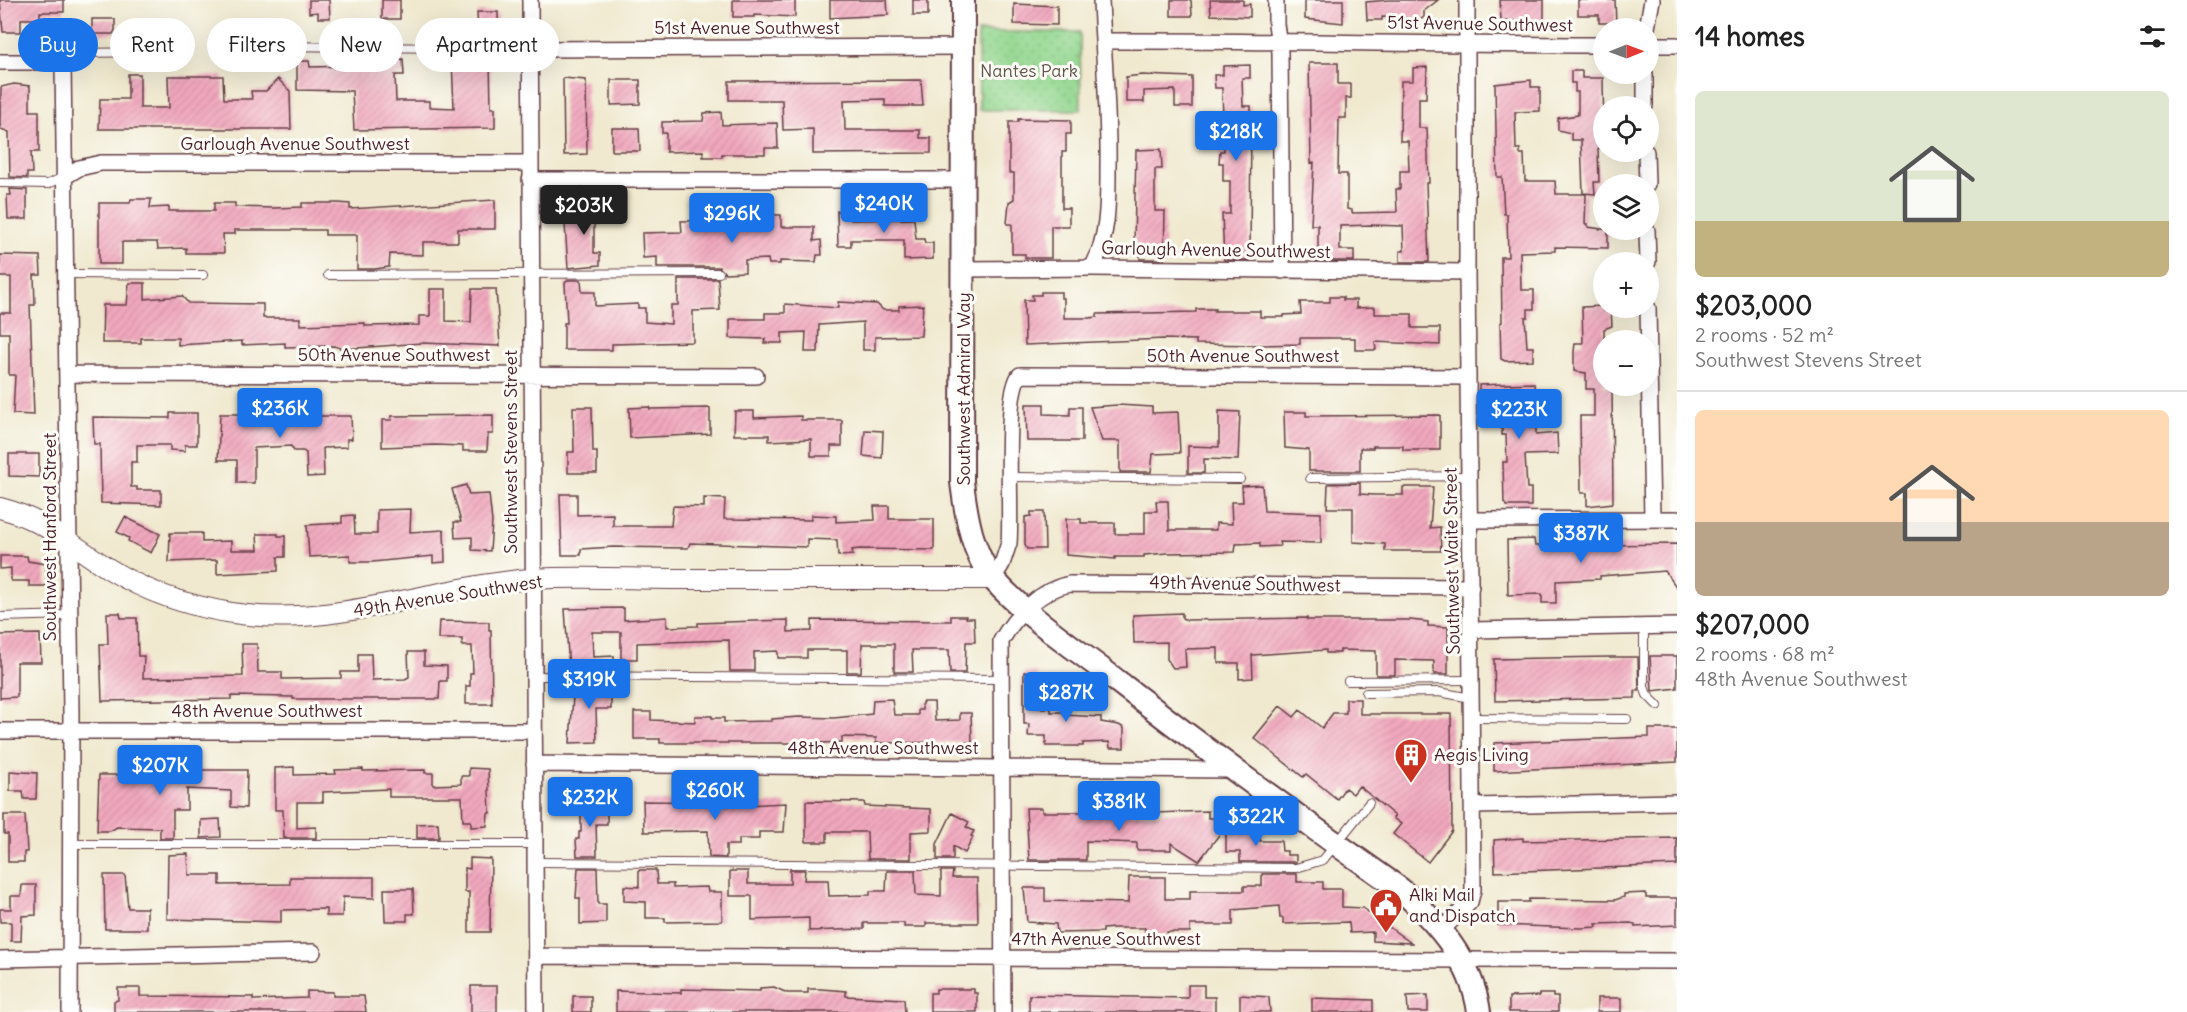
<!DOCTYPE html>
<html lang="en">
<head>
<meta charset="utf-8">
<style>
  :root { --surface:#fff; --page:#f6f6f6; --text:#222; --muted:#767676; --line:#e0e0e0; --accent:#1a73e8 }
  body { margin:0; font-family:Delius,sans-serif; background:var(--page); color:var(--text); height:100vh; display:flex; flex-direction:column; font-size:22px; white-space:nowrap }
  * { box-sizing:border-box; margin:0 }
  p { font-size:20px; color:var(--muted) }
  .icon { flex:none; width:33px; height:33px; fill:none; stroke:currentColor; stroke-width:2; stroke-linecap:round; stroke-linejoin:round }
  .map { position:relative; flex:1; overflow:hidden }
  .sheet { display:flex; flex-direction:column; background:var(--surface); width:510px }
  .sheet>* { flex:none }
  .hud { position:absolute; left:18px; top:18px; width:570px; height:54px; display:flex; gap:12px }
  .needle { width:39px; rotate:89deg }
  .fabs { position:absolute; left:1593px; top:18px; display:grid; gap:12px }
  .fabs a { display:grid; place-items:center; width:66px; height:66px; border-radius:50%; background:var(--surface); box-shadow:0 6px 24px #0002; font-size:30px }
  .price { position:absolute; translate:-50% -51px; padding:0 14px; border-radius:6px; background:var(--accent); color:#fff; font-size:20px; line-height:39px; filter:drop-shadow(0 2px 3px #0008) }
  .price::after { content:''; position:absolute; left:50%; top:36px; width:18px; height:14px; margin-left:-9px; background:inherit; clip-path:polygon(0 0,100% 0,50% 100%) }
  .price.active { background:#222; color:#fff }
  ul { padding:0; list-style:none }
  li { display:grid; align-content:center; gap:12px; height:318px; padding:0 18px }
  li+li { border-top:2px solid var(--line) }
  li span { display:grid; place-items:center; height:186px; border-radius:9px; color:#555 }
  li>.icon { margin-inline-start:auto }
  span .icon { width:108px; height:108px; fill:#fffc; stroke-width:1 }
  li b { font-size:26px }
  h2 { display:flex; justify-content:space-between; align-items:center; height:72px; padding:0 18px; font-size:26px }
  .pill { padding:0 21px; border-radius:27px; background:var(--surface); box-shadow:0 6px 24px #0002; font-size:21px; line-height:54px }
  .pill.active { background:var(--accent); color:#fff }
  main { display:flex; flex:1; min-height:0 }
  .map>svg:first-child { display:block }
  .green { fill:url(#green-dots); stroke:#6e7b5d; stroke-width:1.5 }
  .building { fill:url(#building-hatch) }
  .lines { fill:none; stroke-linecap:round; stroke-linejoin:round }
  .service-casing { stroke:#633d44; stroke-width:10 }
  .minor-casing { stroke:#633d44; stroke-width:18 }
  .tertiary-casing { stroke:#633d44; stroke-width:22 }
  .secondary-casing { stroke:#633d44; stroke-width:26 }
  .service { stroke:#fff; stroke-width:8 }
  .minor { stroke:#fff; stroke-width:15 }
  .tertiary { stroke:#fff; stroke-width:20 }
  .secondary { stroke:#fff; stroke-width:22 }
  .labels { text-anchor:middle; stroke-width:6; stroke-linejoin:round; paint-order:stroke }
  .street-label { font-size:18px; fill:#4a1f2b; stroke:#fdfcf7 }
  .park-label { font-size:18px; fill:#605649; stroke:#fdfcf7 }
  .poi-label { font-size:18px; fill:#4a1f2b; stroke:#fdfcf7; text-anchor:start }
</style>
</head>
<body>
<main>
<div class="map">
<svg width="1677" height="1012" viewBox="0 0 1677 1012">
  <defs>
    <pattern id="green-dots" width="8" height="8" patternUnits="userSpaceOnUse" patternTransform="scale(1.5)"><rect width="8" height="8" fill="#93d78f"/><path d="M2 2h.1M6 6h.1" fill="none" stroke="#80b87c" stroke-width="1.8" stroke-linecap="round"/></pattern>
    <pattern id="building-hatch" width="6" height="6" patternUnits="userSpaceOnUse" patternTransform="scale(1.5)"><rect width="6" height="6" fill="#f1a8be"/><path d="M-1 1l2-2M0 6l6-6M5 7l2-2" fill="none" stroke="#d090a3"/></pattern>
  </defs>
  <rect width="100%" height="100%" fill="#fdfcf7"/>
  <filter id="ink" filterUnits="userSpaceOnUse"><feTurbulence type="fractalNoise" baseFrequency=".0167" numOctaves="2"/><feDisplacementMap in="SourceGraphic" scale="12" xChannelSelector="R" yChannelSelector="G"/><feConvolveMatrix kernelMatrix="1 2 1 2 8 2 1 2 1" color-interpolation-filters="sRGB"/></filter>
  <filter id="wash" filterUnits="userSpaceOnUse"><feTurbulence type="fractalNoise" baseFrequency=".008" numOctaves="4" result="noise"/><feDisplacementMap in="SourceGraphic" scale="24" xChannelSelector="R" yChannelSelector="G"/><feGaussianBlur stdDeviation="1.35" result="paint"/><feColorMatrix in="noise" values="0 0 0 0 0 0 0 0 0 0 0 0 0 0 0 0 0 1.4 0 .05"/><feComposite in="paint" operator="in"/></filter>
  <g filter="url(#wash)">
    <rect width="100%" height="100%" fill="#f0e9cf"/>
    <path class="green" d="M978,32H1080L1081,110H979Z"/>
    <g id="blocks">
      <path class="building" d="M0,0H64V12H40V19H21V32H3Z
        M309,0H329L330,18H318V12L309,13Z
        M382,0H400V19H382Z
        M733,0H795V17L754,15V17H733Z
        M830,0H887L888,15L830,18Z
        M913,0H928V15H913Z
        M1171,0H1191L1192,16H1171Z
        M1210,0H1243V5L1250,4V17L1211,15Z
        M1305,0H1343V23L1305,19Z
        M1389,0H1438L1424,11V17L1421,19L1382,17V20H1367L1366,2Z
        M1500,0H1544V21H1501Z
        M1578,0H1615L1616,23H1599V15H1578Z
        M1014,4L1057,6V25L1014,24Z
        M477,12H498V33H478Z
        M92,19H115V30L113,34H92Z
        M403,59L404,75H395L396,101H429V107L454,108L452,60L490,59L491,108H495V128L354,130L352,91L297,90V61H309L310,67L350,66V61Z
        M1309,63H1338V84H1351V98H1346V118H1339L1338,174H1347V209L1352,210V213L1397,212L1396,189H1400V171H1409L1408,141H1400L1401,81H1413V68L1427,67L1426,98H1419V128H1427L1429,183H1426L1429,262H1400V251H1404L1403,226L1371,225L1340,226V250H1354V261H1311V251H1318V225H1311L1314,162L1311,163Z
        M1250,65V78H1242L1243,106H1251L1250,260H1224L1222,214H1230V181H1223V163H1219L1220,151H1224L1222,88H1215L1214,75H1223V66Z
        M1571,71H1582V78H1603L1604,139L1602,148H1598L1599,182H1594L1595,194L1583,193L1581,140H1571V133L1558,130V118L1578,115V92H1575V83H1571Z
        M128,74H140V108H169L168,76H223L224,99H252L251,91H266L278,79L290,91L291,129H99L100,99H128Z
        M1142,75L1192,77V107H1175V90L1144,91V102H1126V77Z
        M563,78L586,80L587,154L564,155Z
        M611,80H640V104L611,105Z
        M921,80L923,106H885V99L844,100L845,130H920V138H931V153L813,154V129L783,130L782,100H729V81Z
        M1531,80V87H1540V111L1515,112L1516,149H1520V154H1524L1525,181H1555L1556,194H1586L1585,224H1588V227L1608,230V248L1555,247V251L1520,252L1521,290H1534V309H1528V317H1525L1527,347H1533V360L1505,361L1501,359L1500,323L1502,322L1501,257H1508L1507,214H1504L1502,177H1497L1495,84Z
        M14,84L30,86V111H39V152H31L32,173H27V178L10,177L9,132L1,129L0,123L1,87Z
        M721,112L722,125L777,123L778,148H765V154H722V157H703V151L666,152V133H662V122L703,121L704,113Z
        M1018,119L1071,120V134H1066V152H1062V208H1069V226H1051V258H1025V254H1012V224H1007L1009,202L1014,199V173H1009V122H1018Z
        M612,128H639L640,151H612Z
        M1161,149L1162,169H1155V211H1165L1164,259H1140V245H1134L1136,150Z
        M10,189L27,190V219H8L7,195H11Z
        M131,199H151L150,208L169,207V211H214V203H235V207L274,208L302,207V203H339L350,204V209L495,200V229H458V242H423V255L390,254L389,267L375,269H357V235H325V230H235V234H223L224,253H186V248L158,249L157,242H122V264H99V203H130Z
        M564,210L618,211V222L594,224V253H600V265L568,268Z
        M837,211L850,212L851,220L914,219L916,239H924L925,243H933V259L904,260V240H851V246H838Z
        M765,215H781V227H814V241L821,240L822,255H817L816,262L780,261V264H769L768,259L745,260V272L725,273L719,267H657V257L643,258L642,233L682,232L681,221L765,220Z
        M0,255L40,256L41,275H34L35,305H30L34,415L13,414L15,375H9V333H0V313H11V277H0Z
        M678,279H718L720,310L693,311V342L612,344V350H564V323H567L565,283L568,280H581L582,292H595V306L638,304V308H645V322L671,324V305H678Z
        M129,283H145V299L182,296L188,303L263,304V318H300V325L365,323V326L419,325V316H430V289H446V321L471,322L472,289H496L500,346L422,343L343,349L334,346L285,347V343L242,345V341L178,345V338H141V343H102L103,305H127Z
        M1041,292H1061V298H1064V318H1089L1097,317V314L1196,312V309H1215L1214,311H1260V317H1284V315L1301,314L1300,302H1330V297H1343V300H1356V308L1375,307V314H1412V328H1440V345L1375,342L1376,350H1355V338H1300V344L1262,345L1196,344V340L1164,339L1025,345L1024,300H1033L1032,295H1041Z
        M838,302L877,304L883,310H899V306L923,305L921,336L875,337V350H863V322L819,325L818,352H805L806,332L782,333V343H764L765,339L730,338V319H765V313H785V304L838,308Z
        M1604,306L1606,309H1611L1612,326L1604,329V386H1612L1613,503L1587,506V493H1581L1580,416H1594V389H1586V373L1574,371V352L1575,343H1583L1582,307Z
        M1534,383L1535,398H1530V428H1536V435L1557,433L1558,454L1525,455L1527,488H1531V506H1507L1504,503L1503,462H1507L1506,435H1502V423H1506L1505,395L1479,396V385Z
        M1026,404H1044V414L1070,415V407H1082V441H1027Z
        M1118,405L1152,407V413L1178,412L1180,453L1153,454L1151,472H1120V441H1102L1090,407Z
        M573,407H592L593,452H597V473H568V452H574Z
        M649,407L650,409L710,408V434L630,438L629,408Z
        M735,411H754V418L801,416V420H842V446H831V456H811V439L769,441V435H734Z
        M1219,411L1240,412L1238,460L1204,459V473H1188V446L1219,447Z
        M1284,412H1306V416L1440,415V450H1403V446H1373V448H1360V471H1309V450L1285,448Z
        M170,413H197V445H185V451L170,450V445H137V462H131V487H137V490H161V505L101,503L100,444H94L93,417L170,418Z
        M220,414H250V416H351L352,439H347V447L323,448L324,476L307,477L306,453L303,451H294L291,446L254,448V483H237V460H218Z
        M493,415V434H488L487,451H463V446L435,445L382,447V420H392L391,416Z
        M865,430L883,431L882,458L863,456Z
        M9,454H39V477L9,476Z
        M1360,483V494L1374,495H1403V487H1433L1430,528L1440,527L1441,551H1385V544L1353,542V508H1327L1328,484Z
        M466,485L469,495L489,494L492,522L490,551L472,550V537L455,538L454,522H461L452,489Z
        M1262,485L1264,511L1321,513V543L1279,542L1280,546L1260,547V543L1236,544L1235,552L1167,553L1144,555V557H1115V559L1066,555V519H1081V523H1115V534H1145V511H1157L1156,501H1168L1169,530H1216V523L1232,524L1231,502H1243L1242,486Z
        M560,494H577V515L613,514V526H671L673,506L704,507V498L725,499L724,519L811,520V515L836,516V522L875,520L874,506H889V519H934V550L859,549L852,550L853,555L838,556L837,540L807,539V547L690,543L688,548L613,547L581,549V555H562Z
        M411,509L410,532L444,530L445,562L433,563V556L372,562H350V555L309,557L307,525L342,523V516L354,515L355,534H377V510Z
        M1031,512H1044L1045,549H1027L1025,545V517L1031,516Z
        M125,517L160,534L151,553L128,541L129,538L117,532Z
        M170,533H202V542L231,541V550H258L257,534H278V536H285V557H278V571L217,574V560L169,562Z
        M1534,539L1535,546L1677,544V588L1665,571L1600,576V579L1556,581V603H1542V594L1508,595L1507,540Z
        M0,556H27L28,561L46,564V586H29V581H11V568L0,569Z
        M624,608V620L667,617V627L698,626V623L788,620V632L812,631V620L951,621V616H966V618H974L975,642H966L965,673H950L949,650H912L913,672H894V644H862L861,672H847V650H807V658H778V651L754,652V671H730L729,640L637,643V659H621V632H592L593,657L614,656V671L569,669L565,609Z
        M107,613H120L121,618H137L138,656H144L143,678L243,676L242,644H257L258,672H282V679L341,678V672H358V654H371L372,680L405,679L409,677L408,652H424V665L447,666V681H440L439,699H293V697L231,696V699L102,701L100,644H108Z
        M1182,613V618L1186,620L1307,618V620H1410L1428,622V626L1448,627V674H1434V661L1395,660V675H1376V651L1340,650V653H1326V650L1252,655L1253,678L1239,679V663H1218V648L1185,649L1186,667L1173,668L1167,659V642L1134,643L1133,615Z
        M439,621L489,622V630H491L492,704H466V686H470V673H473L472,646H462V639H438Z
        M40,634L41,662H17V697L0,698V635Z
        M1650,656H1677V688L1652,691Z
        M1610,657H1638L1639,691H1635V698L1495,701L1494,659Z
        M1024,672H1037V708H1051V712H1062L1065,715L1101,717V722L1119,725L1124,728V748H1110L1109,742L1083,743V746H1046V736H1028L1029,724H1024Z
        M576,682H611V709H596L597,742L570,743L573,696H576Z
        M892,699L894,715H918V710H922V702H934L935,721L960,720V713H971L972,742L876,743V738L842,737V742L822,743H660V739H634V712H651V720L695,722V716H712V718H724V722L772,721V719L799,717L834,718L872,714L873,700Z
        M1346,699H1360V714H1451L1452,831L1428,862L1393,834L1401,824L1393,818L1395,816L1359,786L1353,794L1345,788L1337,799L1306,774L1303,777L1254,738L1280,706L1294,717L1300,710L1322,728L1333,713H1346Z
        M1649,729H1677V762L1494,771V743L1649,737Z
        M155,766L156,770H247L246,808L231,807V791L187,789V810H173V838H160V828L117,827L110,831H97L99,775H138L141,767Z
        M294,767V775L336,774L335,770L363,769V771L425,770V773H433V785L461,784V776H469V768L488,769L490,813H488L487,826L471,827V821H463L462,797H389V789L323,792V802H297V828L316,827V838H284L283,810H275V768Z
        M10,771L37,773L36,799H24L23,791H10Z
        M643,801L725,802V806L786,803L784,832H759V839H739V845H726V858L709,857L708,831L644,832Z
        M806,801L864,802L865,806L931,809V831L911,832V859H868L867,832H827V842H806Z
        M581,804H607V824H596L597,856H577L576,839H579V832H581Z
        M1026,808H1042V812H1128V814L1208,811V818H1232L1199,861L1171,843V850H1137V843L1086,841V860H1029Z
        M952,813L969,822L966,827L974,831L971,836L973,837L965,853L953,846V859H937V844Z
        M4,815H25L27,852H24V862H8V834H4Z
        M220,819L221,837L201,838V820Z
        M438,823L439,838H417V824Z
        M1226,829H1260V841H1281L1282,851H1287V855H1296V862H1240V852H1226Z
        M1523,838V841L1677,838V865L1495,872L1494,840Z
        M188,854L189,875H220V885L290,884V877H374V898L343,897L342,916H326V909L281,910V922L167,919L168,855Z
        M470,858L491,859L490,932H469V892H465V868L470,869Z
        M578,868H597L598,904H606V923L580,924V898H576Z
        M639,870H656L657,884H673V888L707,887L708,892H722V921L665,922V918H646V902L624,901V886L639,887Z
        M790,870H805L804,880H828L829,896L870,895V891H886L887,871H915L916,895L941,896V871H953L952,878H977L978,923H926V927H904V923H864V929L809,931V918L752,920V896H730V871H748V884H790Z
        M1262,874H1297V882H1323V889H1342V907L1363,908L1411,943L1373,941V932L1350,933L1349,922L1283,924V918H1280L1279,906L1233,910V925H1190V932H1167V935H1145V928H1113L1103,929V932L1057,933L1056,924L1027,922L1024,888H1045V901L1128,903L1129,877H1165V899H1190V891H1244V886H1262Z
        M104,875H125L128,908H147V929H105Z
        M22,885H36V915L22,916L21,941H11V922H0V909H11V896H21Z
        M384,889H413L414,914H407V921H385Z
        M1646,893V898H1677V925L1635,927V924L1630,923L1596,924L1597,927L1581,928L1498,925V902H1529V899L1615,900L1624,897V894Z
        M1188,985H1204V997H1215V1012H1029V995L1188,998Z
        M471,986H497V1012H471Z
        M774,987L787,993H808V989H821L846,991V996L904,999L905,1012H616V991L681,993V989L760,991V988Z
        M118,988H140V996L253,997V1000L307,998V991L333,992V996H364L366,1012H114V1001L118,1000Z
        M936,989H974V993H977V1012H930V993H936Z
        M1539,994H1553V997H1558V1012H1509V997L1539,996Z
        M1240,995L1269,997L1270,1012H1240Z
        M1428,995V1012H1408L1407,996Z
        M573,996H591V1012H573Z
        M1312,998L1373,1000V1012H1312Z
        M1597,998H1621V1012H1597Z"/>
    </g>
  </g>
  <g filter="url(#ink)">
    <use href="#blocks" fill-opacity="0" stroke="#633d44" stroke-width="1.5"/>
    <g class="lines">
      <g class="service-casing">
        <path id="service" d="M275,46L531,49
          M63,62L79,53L153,52
          M0,183L48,184L64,177
          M65,274L203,275
          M328,275L719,273
          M1011,477L1240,479
          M1310,478L1470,476
          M0,617L70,615
          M1644,627V686L1647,695L1658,706
          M533,676L1001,679
          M1348,681L1473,680
          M1366,693L1439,692L1471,698
          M1473,718L1627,719
          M71,844H534
          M535,862L1296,868L1323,860L1369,803"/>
      </g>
      <g class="minor-casing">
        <path id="minor" d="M530,0L536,1012
          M1276,0V24L1280,52L1282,271
          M1647,28L1652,0
          M1105,41C1271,40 1437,45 1604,45
          M1648,45H1677
          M531,49L963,47
          M0,62H63L71,712L70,1012
          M1645,74V106
          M1646,152L1647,184
          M64,177L79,168L101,163H530
          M530,180H963
          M1647,230L1648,262
          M1092,268C1109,236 1108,200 1108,165C1109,109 1103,55 1101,0
          M964,269L1092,268L1467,272
          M1648,308L1652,519
          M68,374L756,376
          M1471,520L1677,519
          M993,579L1002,564L1009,543C1012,512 1003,393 1020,375L1468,377
          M1472,630L1677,626
          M0,731H534
          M534,764L1231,770
          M1473,806L1677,802
          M1442,930L1470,902L1473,890L1467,272V0
          M536,956L1677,961
          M0,959L313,952
          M1003,1012L1001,641C1015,616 1041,589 1070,584L1471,587"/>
      </g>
      <g class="tertiary-casing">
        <path id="tertiary" d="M0,508C44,519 74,547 111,570C148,593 189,606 232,613C334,629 430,587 531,579C580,576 631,579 680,579C784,579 889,579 993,579"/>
      </g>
      <g class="secondary-casing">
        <path id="secondary" d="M963,0L962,482C966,515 972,554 994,580C1029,619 1077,649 1117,681C1210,753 1304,822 1400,889C1437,922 1472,961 1479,1012"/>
      </g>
      <use href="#service" class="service"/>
      <use href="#minor" class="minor"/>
      <use href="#tertiary" class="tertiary"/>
      <use href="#secondary" class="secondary"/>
    </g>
  </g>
  <defs>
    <g id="building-pin" transform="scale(1.725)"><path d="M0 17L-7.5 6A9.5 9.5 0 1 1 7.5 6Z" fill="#c8321e" stroke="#fdfcf7"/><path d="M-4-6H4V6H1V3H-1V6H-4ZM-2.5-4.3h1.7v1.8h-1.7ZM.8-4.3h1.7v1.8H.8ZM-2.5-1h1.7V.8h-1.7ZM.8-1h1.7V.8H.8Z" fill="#fff"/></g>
    <g id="civic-pin" transform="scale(1.725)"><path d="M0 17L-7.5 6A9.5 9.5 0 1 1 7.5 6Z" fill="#c8321e" stroke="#fdfcf7"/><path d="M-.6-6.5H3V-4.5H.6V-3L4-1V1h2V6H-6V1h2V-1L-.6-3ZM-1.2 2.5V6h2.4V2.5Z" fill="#fff"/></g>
  </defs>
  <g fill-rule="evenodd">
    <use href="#building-pin" x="1411" y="755"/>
    <use href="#civic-pin" x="1386" y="905"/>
  </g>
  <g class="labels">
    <g class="street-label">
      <text transform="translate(1480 24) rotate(1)" y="6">51st Avenue Southwest</text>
      <text x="747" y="34">51st Avenue Southwest</text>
      <text x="295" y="150">Garlough Avenue Southwest</text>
      <text transform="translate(1216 250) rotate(1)" y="6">Garlough Avenue Southwest</text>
      <text x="394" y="361">50th Avenue Southwest</text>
      <text x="1243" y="362">50th Avenue Southwest</text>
      <text transform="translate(964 389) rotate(-90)" y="6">Southwest Admiral Way</text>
      <text transform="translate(511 452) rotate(-90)" y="6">Southwest Stevens Street</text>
      <text transform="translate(50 537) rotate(-90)" y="6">Southwest Hanford Street</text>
      <text transform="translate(1452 561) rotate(-91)" y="6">Southwest Waite Street</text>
      <text transform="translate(1245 584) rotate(1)" y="6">49th Avenue Southwest</text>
      <text transform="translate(448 596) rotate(-9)" y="6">49th Avenue Southwest</text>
      <text x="267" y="717">48th Avenue Southwest</text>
      <text x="883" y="754">48th Avenue Southwest</text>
      <text x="1106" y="945">47th Avenue Southwest</text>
    </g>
    <g class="park-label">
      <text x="1029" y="77">Nantes Park</text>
    </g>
    <g class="poi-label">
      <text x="1434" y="761">Aegis Living</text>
      <text x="1409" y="901">Alki Mail<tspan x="1409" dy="21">and Dispatch</tspan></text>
    </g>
  </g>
</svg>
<div class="fabs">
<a><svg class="needle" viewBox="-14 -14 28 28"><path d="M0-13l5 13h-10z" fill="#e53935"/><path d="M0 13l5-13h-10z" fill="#767676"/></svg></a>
<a><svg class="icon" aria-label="locate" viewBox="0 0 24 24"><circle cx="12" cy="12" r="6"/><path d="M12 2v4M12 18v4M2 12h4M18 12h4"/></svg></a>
<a><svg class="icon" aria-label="layers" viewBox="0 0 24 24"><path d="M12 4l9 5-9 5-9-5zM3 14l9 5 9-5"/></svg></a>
<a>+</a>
<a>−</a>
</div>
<b class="price" style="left:1236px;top:162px">$218K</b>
<b class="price" style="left:884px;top:234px">$240K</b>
<b class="price active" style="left:584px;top:236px">$203K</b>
<b class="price" style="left:732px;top:244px">$296K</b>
<b class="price" style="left:280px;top:439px">$236K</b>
<b class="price" style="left:1519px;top:440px">$223K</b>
<b class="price" style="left:1581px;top:564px">$387K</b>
<b class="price" style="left:589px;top:710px">$319K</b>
<b class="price" style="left:1066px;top:723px">$287K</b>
<b class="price" style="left:160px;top:796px">$207K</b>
<b class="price" style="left:715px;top:821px">$260K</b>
<b class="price" style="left:590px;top:828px">$232K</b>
<b class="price" style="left:1119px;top:832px">$381K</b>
<b class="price" style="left:1256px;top:847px">$322K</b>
<div class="hud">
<a class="pill active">Buy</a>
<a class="pill">Rent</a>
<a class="pill">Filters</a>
<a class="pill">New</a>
<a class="pill">Apartment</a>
</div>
</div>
<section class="sheet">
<h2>14 homes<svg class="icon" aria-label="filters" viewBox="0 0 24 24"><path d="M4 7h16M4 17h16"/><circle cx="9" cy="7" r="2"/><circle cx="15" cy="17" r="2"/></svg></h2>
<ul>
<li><span style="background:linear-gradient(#dfe7d0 70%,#c2b280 0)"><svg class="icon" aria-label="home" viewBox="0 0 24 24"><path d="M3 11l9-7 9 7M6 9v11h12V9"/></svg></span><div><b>$203,000</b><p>2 rooms · 52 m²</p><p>Southwest Stevens Street</p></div></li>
<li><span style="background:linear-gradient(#ffd9b3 60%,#b9a48a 0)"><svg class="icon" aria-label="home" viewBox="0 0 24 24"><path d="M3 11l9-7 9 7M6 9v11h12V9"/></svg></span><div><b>$207,000</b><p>2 rooms · 68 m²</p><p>48th Avenue Southwest</p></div></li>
</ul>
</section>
</main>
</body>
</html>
